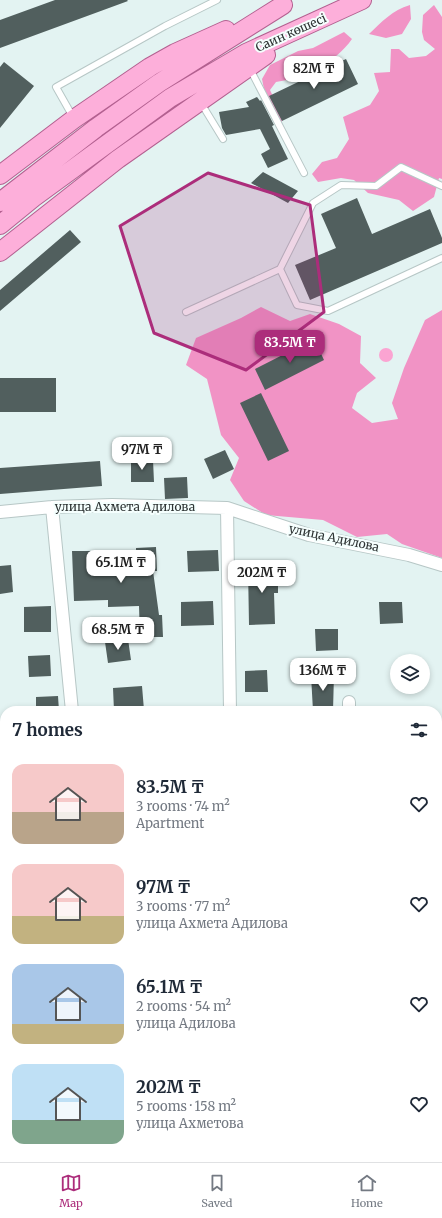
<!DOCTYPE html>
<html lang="en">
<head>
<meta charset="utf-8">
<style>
  :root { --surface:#fff; --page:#f2f2f3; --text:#1f2937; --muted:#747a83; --line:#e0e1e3; --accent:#ac2d7b }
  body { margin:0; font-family:Merriweather,serif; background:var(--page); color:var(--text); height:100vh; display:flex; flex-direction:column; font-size:15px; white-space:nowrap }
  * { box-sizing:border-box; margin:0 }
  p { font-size:13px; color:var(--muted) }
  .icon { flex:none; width:22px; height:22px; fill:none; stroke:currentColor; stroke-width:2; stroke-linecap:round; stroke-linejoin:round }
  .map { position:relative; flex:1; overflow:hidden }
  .sheet { position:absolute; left:0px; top:706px; width:442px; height:456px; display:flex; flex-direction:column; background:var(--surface); border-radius:16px 16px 0 0; box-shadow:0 2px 6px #0003 }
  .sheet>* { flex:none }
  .buttons { position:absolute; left:390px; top:654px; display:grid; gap:8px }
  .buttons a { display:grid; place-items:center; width:40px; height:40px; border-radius:50%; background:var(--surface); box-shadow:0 2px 6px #0003; font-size:20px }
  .price { position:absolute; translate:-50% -34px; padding:0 9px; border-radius:8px; background:#fff; color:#222; font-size:13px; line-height:26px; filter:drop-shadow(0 1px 2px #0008) }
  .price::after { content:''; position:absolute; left:50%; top:24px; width:12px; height:9px; margin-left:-6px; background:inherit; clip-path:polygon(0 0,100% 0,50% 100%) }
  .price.on { background:var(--accent); color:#fff }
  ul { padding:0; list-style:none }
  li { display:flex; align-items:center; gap:12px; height:100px; padding:0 12px }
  li span { display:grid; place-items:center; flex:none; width:112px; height:80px; border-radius:12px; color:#555 }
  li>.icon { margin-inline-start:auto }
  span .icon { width:48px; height:48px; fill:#fffc; stroke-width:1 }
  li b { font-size:17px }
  h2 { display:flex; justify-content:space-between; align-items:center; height:48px; padding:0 12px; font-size:17px }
  .menu { display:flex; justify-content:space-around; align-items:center; height:56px; border-top:1px solid var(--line); background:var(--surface); font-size:11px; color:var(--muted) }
  .menu a { display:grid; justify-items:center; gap:2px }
  .menu .on { color:var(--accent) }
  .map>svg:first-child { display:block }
  .green { fill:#fba4d2 }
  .forest { fill:#f193c5 }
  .building { fill:#515f5e }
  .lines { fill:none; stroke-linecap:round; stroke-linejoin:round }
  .service-casing { stroke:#b7c7c6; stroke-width:8 }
  .minor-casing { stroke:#b7c7c6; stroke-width:14 }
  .primary-casing { stroke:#b36090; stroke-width:20 }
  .service { stroke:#fff; stroke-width:6 }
  .minor { stroke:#fff; stroke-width:12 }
  .primary { stroke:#fdafda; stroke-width:18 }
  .marked { fill:#ac2d7b; fill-opacity:0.2; stroke:#ac2d7b; stroke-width:3; stroke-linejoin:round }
  .labels { text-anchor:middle; stroke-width:4; stroke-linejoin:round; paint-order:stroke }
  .street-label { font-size:12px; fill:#2d3333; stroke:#f5fffe }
</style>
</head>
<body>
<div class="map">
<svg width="442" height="1162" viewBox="0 0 442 1162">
  <rect width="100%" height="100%" fill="#e3f3f2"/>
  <path class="green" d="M379 355a7 7 0 1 1 14 0a7 7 0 1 1-14 0Z"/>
  <path class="forest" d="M410,5L411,19L402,34L386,38L369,34C382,22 392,10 410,5Z
    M434,5L442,17V179L439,178L434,197L413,211L399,200L368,193L354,180L341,178L318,182L312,174L322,162L337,158L349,139L343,117L370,105L379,91L374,73L390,72L391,49H399L409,58L426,56L435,49L424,40L422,32L423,15Z
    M344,32L352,39C335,63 305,78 276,82L270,90L283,118L281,124L265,94L262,79L270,65L298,51L313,48Z
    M261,307L290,321L310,314L339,324L361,336L360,363L376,378L357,393L352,408L372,423L398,419L392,403L404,368L425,320L442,310V558L402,544L387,534L357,537L323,520L266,515L244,501L230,480L239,458L221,435L207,379L186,365L196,338L241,318Z"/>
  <path class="building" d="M55,0H127L128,1L0,48V20Z
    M346,59L358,84L282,121L269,96Z
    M4,62L34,86L0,128V67Z
    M257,97L260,101L261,100L274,125L272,126L288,159L268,168L261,154L270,149L260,129L226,135L222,128L219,112L249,107L246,102Z
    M263,172L298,191L288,203L251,183Z
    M357,198L372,234L430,209L442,238V243L310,300L295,265L336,248L321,214Z
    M70,230L81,242L0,311V290Z
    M314,339L324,360L265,390L255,369Z
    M0,378H56V412H0Z
    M261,393L289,451L268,461L240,403Z
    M225,450L234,469L213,479L204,459Z
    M153,460L154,482H131V461Z
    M100,461L102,486L0,494V468Z
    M187,477L188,498L165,499L164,478Z
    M156,547L157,571H153L159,615H162L163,637H140L139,606L108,607V600L74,601L72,551H95V558L136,555V548Z
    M218,550L219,571L188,572L187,551Z
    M11,565L13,592L0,594V566Z
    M278,566V593H274L275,624L249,625L248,567Z
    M213,601L214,625L181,626V602Z
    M379,602H402L403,623L380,624Z
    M51,606V632H24V607Z
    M315,629H338V650L316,651Z
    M128,639L131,660L108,663L105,642Z
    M50,655L51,676L29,677L28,656Z
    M267,670L268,692H245V671Z
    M334,674L333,711H313L311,675Z
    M142,686L144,710L114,711L113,688Z
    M58,696L59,711H36V697Z"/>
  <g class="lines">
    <g class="service-casing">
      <path id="service" d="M250,69L304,173
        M201,103L223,139
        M73,117L56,87L165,26L217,0
        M280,269L297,305L328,311L442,258
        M186,312L280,269L313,203L341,185L376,186L401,167L442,186"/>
    </g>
    <g class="minor-casing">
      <path id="minor" d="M52,507L72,711
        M227,508L230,711
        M0,512L52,507L112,505L227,508L309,535L409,555L442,565
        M349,702V711
        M437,903H442
        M0,1009H5
        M307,1157L312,1162
        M289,1162L294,1157"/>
    </g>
    <g class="primary-casing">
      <path id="primary" d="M0,175L74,119L150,67L175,53L226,30
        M0,202L96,128L159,83L283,5
        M0,225L33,198L170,98L246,53L362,0
        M0,252L118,159L266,55"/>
    </g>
    <use href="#service" class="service"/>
    <use href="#minor" class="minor"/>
    <use href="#primary" class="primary"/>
  </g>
  <path class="marked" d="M208,173L310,205L324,312L246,370L154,333L120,226Z"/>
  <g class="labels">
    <g class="street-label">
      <text transform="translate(291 33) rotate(-24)" y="4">Саин көшесі</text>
      <text x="125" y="511">улица Ахмета Адилова</text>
      <text transform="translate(334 538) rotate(12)" y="4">улица Адилова</text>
    </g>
  </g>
</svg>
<div class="buttons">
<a><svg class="icon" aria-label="layers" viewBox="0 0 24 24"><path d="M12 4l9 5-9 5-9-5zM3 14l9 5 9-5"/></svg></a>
</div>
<b class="price" style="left:314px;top:90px">82M ₸</b>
<b class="price on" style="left:290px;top:364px">83.5M ₸</b>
<b class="price" style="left:142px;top:471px">97M ₸</b>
<b class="price" style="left:121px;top:584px">65.1M ₸</b>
<b class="price" style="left:262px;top:594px">202M ₸</b>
<b class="price" style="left:118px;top:651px">68.5M ₸</b>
<b class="price" style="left:323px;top:692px">136M ₸</b>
<section class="sheet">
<h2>7 homes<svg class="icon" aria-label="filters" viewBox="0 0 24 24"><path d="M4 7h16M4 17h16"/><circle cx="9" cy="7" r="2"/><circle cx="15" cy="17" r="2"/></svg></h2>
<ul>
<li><span style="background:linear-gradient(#f6c9c9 60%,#b9a48a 0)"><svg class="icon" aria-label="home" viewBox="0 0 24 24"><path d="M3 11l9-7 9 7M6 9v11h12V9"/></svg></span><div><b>83.5M ₸</b><p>3 rooms · 74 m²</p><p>Apartment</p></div><svg class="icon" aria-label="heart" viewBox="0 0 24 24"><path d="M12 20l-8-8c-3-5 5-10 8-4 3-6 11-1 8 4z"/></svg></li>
<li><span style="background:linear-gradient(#f6c9c9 65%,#c2b280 0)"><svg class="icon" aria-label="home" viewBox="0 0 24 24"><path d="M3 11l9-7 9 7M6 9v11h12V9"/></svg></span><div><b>97M ₸</b><p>3 rooms · 77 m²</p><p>улица Ахмета Адилова</p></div><svg class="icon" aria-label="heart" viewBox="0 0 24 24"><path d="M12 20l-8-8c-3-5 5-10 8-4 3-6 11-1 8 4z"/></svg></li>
<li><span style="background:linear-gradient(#a9c7e8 75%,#c2b280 0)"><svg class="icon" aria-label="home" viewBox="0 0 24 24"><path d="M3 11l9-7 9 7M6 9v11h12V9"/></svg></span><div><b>65.1M ₸</b><p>2 rooms · 54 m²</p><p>улица Адилова</p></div><svg class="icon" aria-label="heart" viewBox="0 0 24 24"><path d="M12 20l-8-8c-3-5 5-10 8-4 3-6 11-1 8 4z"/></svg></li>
<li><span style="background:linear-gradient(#bfe0f5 70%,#7fa58c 0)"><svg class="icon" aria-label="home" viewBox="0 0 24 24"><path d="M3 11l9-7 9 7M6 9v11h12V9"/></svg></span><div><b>202M ₸</b><p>5 rooms · 158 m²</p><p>улица Ахметова</p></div><svg class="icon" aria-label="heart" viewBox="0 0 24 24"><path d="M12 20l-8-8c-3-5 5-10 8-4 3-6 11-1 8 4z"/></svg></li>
</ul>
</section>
</div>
<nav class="menu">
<a class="on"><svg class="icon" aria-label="map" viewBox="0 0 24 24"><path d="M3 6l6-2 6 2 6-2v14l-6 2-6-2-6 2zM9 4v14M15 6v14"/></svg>Map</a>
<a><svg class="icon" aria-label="saved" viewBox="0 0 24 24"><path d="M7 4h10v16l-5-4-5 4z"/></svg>Saved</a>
<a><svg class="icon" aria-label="home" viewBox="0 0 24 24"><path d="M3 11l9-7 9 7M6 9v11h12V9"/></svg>Home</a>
</nav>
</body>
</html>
